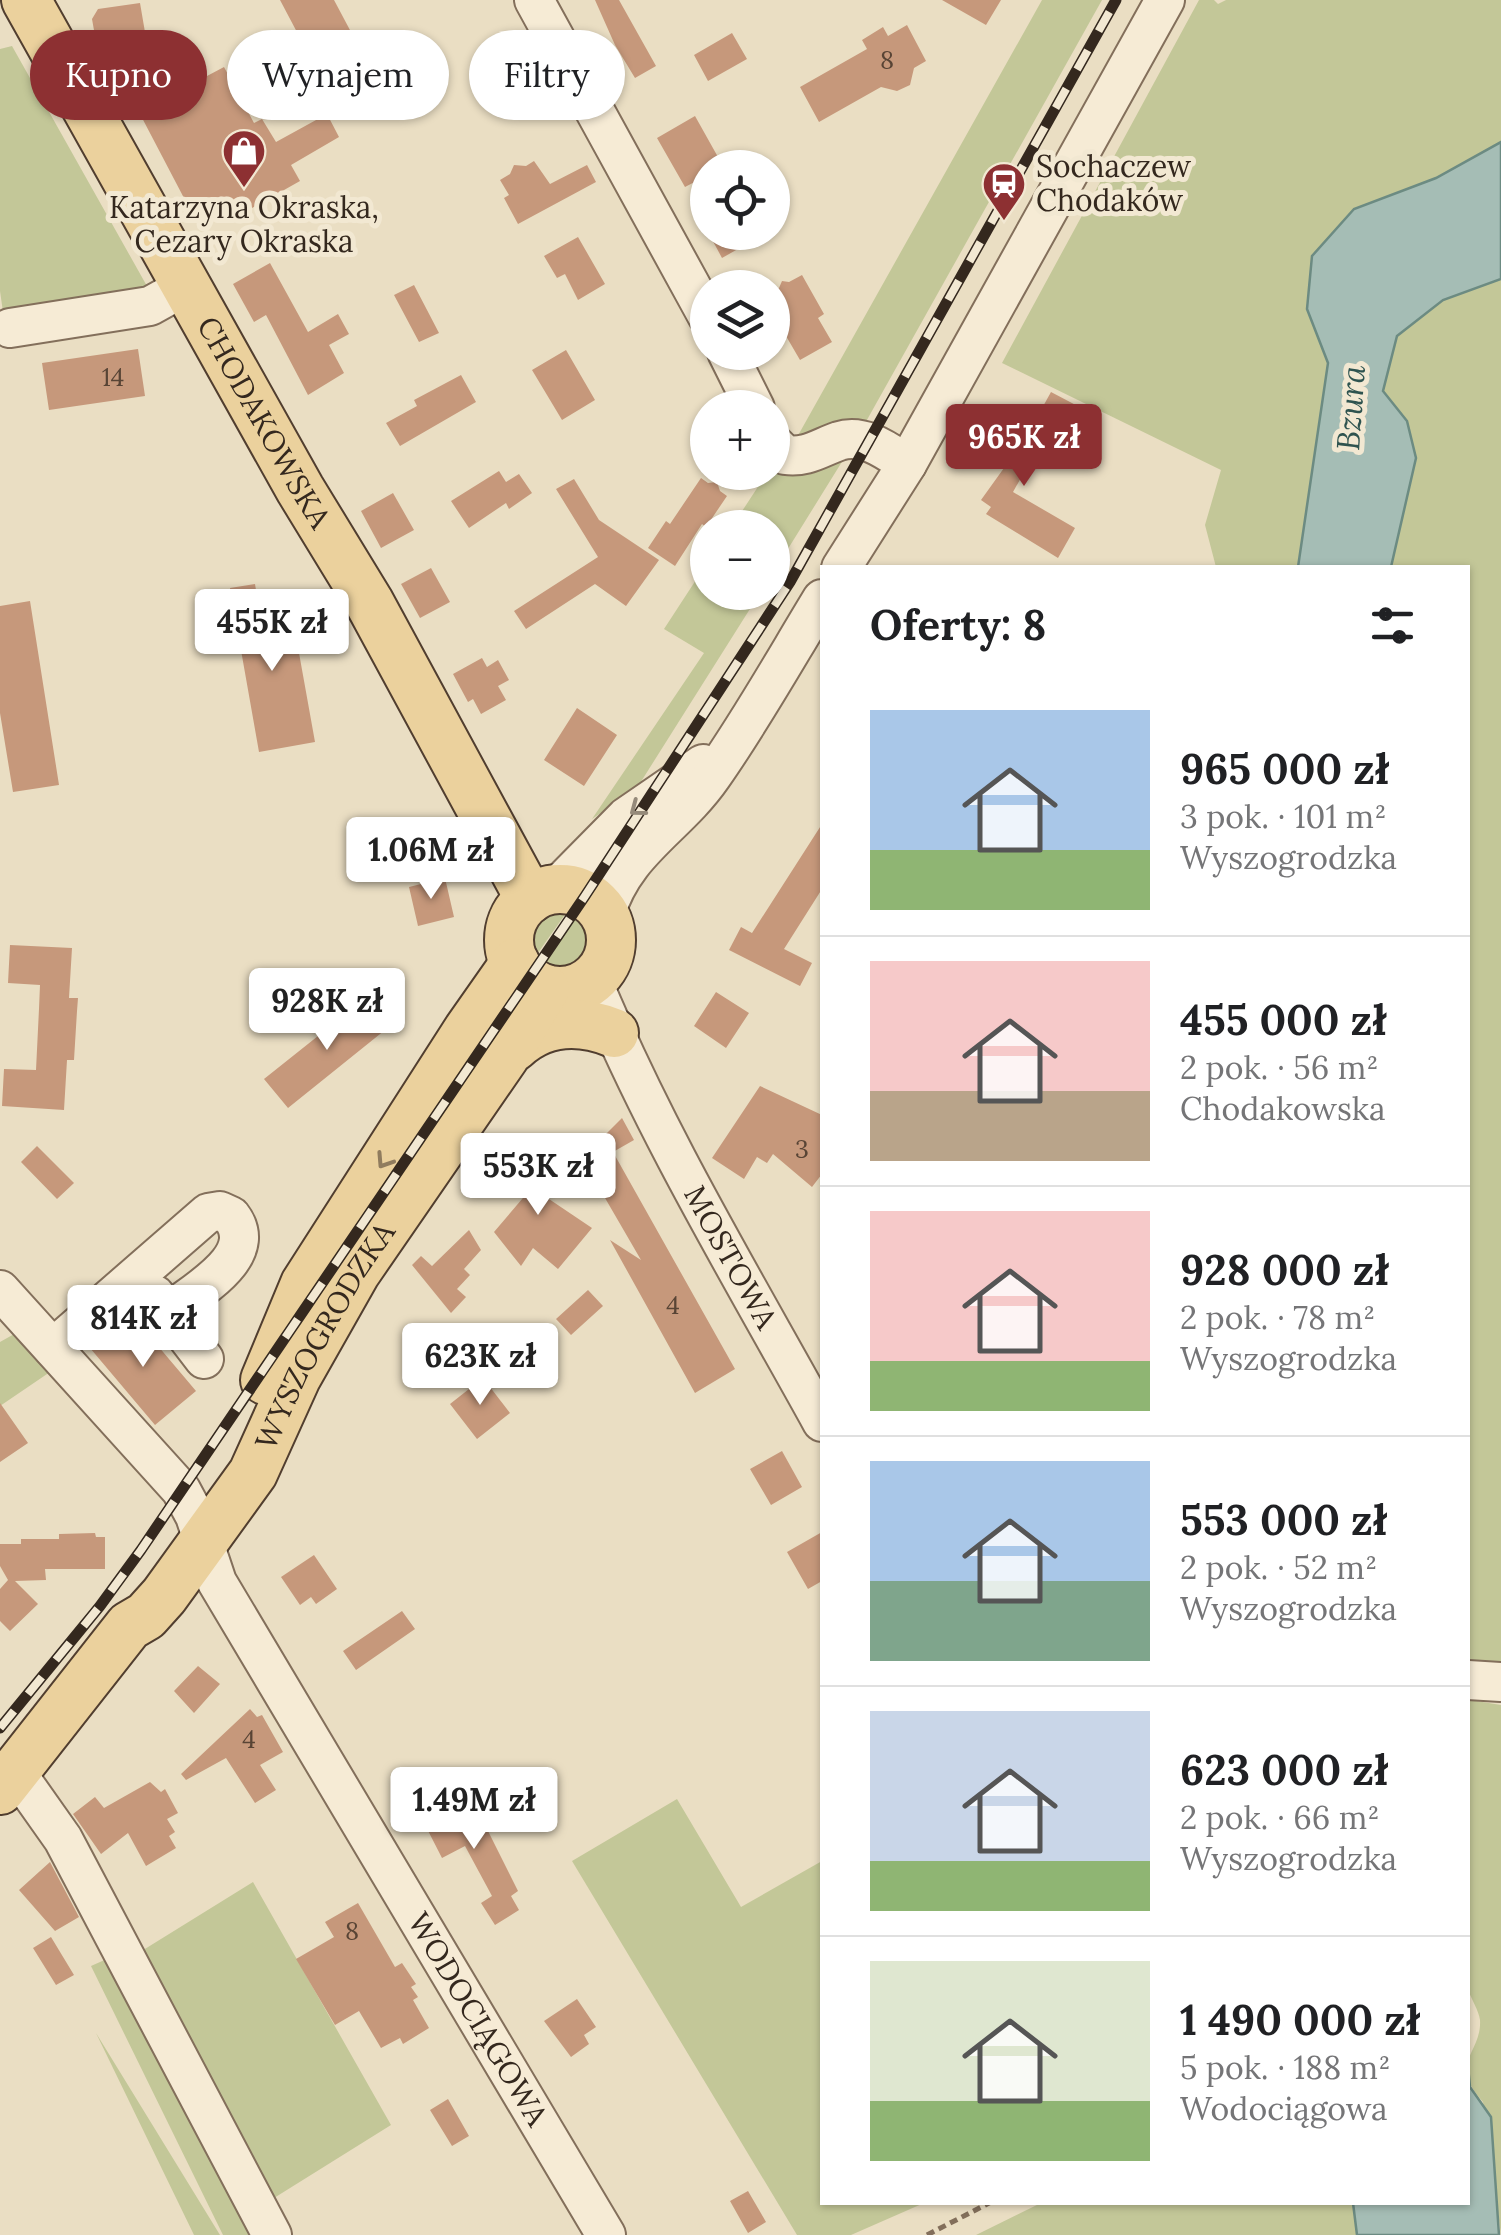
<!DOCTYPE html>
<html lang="pl">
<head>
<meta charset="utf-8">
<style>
  :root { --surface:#fff; --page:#f2f2f2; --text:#202124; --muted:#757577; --line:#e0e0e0; --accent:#8d3032 }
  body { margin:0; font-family:Lora,serif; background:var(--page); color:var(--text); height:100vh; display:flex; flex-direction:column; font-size:38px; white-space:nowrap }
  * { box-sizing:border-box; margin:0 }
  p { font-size:32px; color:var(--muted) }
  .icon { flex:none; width:55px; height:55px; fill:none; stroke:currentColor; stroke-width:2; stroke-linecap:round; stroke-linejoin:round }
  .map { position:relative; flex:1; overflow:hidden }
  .drawer { position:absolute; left:820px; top:565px; width:650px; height:1640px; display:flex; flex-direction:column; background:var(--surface); border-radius:0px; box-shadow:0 2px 8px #0004 }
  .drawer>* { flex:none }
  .banner { position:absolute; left:30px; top:30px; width:640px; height:90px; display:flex; gap:20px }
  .controls { position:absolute; left:690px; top:150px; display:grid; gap:20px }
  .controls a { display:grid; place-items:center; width:100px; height:100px; border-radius:50%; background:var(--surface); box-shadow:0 2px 8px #0004; font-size:50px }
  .price { position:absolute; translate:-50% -85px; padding:0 22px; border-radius:10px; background:#fff; color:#222; font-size:32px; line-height:65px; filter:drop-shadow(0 2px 5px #0008) }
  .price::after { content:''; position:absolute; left:50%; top:60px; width:30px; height:22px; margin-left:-15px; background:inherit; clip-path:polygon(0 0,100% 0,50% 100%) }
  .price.active { background:var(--accent); color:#fff }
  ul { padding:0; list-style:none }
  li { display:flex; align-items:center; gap:30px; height:250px; padding:0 50px }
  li+li { border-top:2px solid var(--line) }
  li span { display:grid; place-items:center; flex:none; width:280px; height:200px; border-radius:0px; color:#555 }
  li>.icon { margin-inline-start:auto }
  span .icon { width:120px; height:120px; fill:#fffc; stroke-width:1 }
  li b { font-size:42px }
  h2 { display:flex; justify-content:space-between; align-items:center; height:120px; padding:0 50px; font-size:42px }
  .tag { padding:0 35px; border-radius:45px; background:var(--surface); box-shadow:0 2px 8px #0004; font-size:35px; line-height:90px }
  .tag.active { background:var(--accent); color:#fff }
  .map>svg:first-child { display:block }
  .green { fill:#c3c798 }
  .water { fill:#a5bdb5; stroke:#6c8b82; stroke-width:2.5 }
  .building { fill:#c6987b }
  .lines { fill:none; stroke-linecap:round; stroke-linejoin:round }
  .minor-casing { stroke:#836f5b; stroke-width:42 }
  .major-casing { stroke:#513e2f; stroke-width:52 }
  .path { stroke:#836f5b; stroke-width:5; stroke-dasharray:8 5; stroke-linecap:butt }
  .minor { stroke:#f6ebd5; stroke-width:38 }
  .major { stroke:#ebd19d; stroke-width:48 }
  .rail-casing { stroke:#34281e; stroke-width:11 }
  .rail { stroke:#f2e8d2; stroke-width:8; stroke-dasharray:22; stroke-linecap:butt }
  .oneway { stroke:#958a7a }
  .oneway2 { stroke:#907c5e }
  .labels { text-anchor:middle; stroke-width:10; stroke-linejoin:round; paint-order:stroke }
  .number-label { font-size:25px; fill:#584435 }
  .poi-label { font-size:30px; fill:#34281e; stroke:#f2e8d2; text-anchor:start }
  .street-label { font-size:30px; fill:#34281e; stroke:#f2e8d2 }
  .water-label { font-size:32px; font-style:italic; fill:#2e534f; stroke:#f2e8d2 }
</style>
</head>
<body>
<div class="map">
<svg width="1501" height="2235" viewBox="0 0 1501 2235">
  <rect width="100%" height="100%" fill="#eadec3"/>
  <path class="green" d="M1042,0H1102L863,427L791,448Z
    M1199,0H1214L1218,4L1226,0H1501V142L1436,178L1354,209L1312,256L1307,309L1328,363L1298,567H1216L1205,525L1221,470L1002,363Z
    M12,46L152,295L4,319L0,291V49Z
    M1501,279V1667L1468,1666V568L1391,567L1416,458L1383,391L1397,336L1443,300Z
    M853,444L773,573L772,528H731L767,473L772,472L773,464Z
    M707,563L708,592L760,593L637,788L592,819L704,653L664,629Z
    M561,903L571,906L533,960C513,923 526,915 561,903Z
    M579,912C601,941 577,976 542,966Z
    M16,1333L50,1372L0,1406V1342Z
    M1470,1700L1501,1705V2235L1483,2102C1447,2062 1482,2054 1480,2020C1479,2011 1471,1998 1468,1990Z
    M677,1799L741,1907L822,1861V2202L924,2203L851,2235H797L572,1861Z
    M253,1882L391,2125L266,2203L140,1952Z
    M118,1954L262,2235H223L91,1966Z
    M96,2033L220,2235H194Z
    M1041,2203H1353L1357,2235H976Z"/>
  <path class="water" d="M1501,142V279L1443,300L1397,336L1383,391L1407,421L1416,458L1391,567H1298L1328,363L1307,309L1312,256L1354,209L1436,178Z
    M1468,2066L1470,2087L1491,2117L1499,2235H1357L1353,2203L1468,2202Z"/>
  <path class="building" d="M280,0H334L351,32L339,38L347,54L317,70Z
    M595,0H619L656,66L635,78L615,45Z
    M942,0H1001L986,25Z
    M140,3L146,38L97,47L92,19L98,9Z
    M907,25L926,61L914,68L910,85L897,91L881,87L819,122L800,87L867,49L862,40L883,27L888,36Z
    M732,33L747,59L708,81L694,55Z
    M200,64L207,76L224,67L254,123L262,119L276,142L327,114L339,137L291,165L300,181L236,217L228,202L196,221L140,114L137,116L117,82L157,89Z
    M695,116L723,166L708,168V175L685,187L657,138Z
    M534,161L550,184L587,165L596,182L518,224L504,198L509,195L500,180L510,174L514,165L526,166Z
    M708,232H768L722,258Z
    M578,237L605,284L578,300L565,274L557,278L544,256Z
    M270,263L308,332L338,314L349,334L329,345L344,373L308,395L266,315L254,322L233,284Z
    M802,275L824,314L818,318L832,342L800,360L772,312V292L779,288L782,281L789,282Z
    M414,285L439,333L419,342L394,295Z
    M138,349L145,396L49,410L42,363Z
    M566,350L595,400L562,420L532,370Z
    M461,375L476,402L400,446L386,423L417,406L414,400Z
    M1051,392L1089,412L1079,430L1041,410Z
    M1019,409L1050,426L1013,492L1075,528L1058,558L986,514L991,507L981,500L1009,461L994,453Z
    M499,471L506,482L519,474L532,493L509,509L506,503L469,528L451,501Z
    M701,478L708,483L717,482L720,491L727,496L706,527L702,524L675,566L648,548L666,521L670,524Z
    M574,479L599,520L659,560L626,606L595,584L526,629L514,611L598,557L556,489Z
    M393,493L414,530L381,548L361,511Z
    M431,568L450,602L420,618L401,584Z
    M255,584L261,620L292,614L315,742L259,752L230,588Z
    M30,601L59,785L13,792L0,713V606Z
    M482,658L487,667L498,660L509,680L498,686L506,700L481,714L473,699L468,702L453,674Z
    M577,708L617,735L584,786L544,760Z
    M822,824V889L784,949L812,963L800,986L729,950L741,927L752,933Z
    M445,878L454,917L418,926L409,887Z
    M10,945L72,948L69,998H78L77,1011L74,1060H67L64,1110L2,1106L4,1069L36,1070L39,1009L40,985L8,983Z
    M716,992L749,1013L726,1048L694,1026Z
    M367,997L390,1026L288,1108L264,1079Z
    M760,1086L822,1115V1174L812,1187L773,1154L767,1163L757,1157L744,1179L712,1158Z
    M622,1118L634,1140L613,1152L603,1137Z
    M37,1146L74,1183L57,1199L21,1162Z
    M515,1150L555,1179L543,1195L592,1228L558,1269L533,1248L521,1266L494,1232L528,1192L500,1172Z
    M613,1152L735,1369L695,1393L610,1240L641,1260L587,1167Z
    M469,1230L481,1250L464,1269L470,1275L457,1289L466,1297L451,1313L412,1265L421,1256L432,1266Z
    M588,1290L603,1306L571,1335L556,1319Z
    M131,1314L196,1391L155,1425L90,1348Z
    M483,1378L510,1413L477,1439L450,1404Z
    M0,1403L28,1443L0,1462Z
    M782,1451L802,1487L771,1505L750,1469Z
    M822,1532V1581L808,1589L787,1552Z
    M95,1533L96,1537H105V1569H45L46,1580L15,1581L38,1604L10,1631L0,1621V1589L8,1580L0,1566V1544H21V1539H59V1534Z
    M314,1555L337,1589L316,1604L311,1597L300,1605L281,1577Z
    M402,1611L415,1629L356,1670L343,1651Z
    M198,1666L220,1684L194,1713L174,1691Z
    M250,1709L257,1717L262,1715L283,1752L260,1765L276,1790L255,1803L226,1758L186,1780L181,1774Z
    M150,1782L161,1792L165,1789L178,1813L167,1819L175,1832L169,1836L176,1848L146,1866L128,1833L101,1854L73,1814L95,1797L104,1808Z
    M465,1794L474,1813L478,1811L518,1891L511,1896L519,1910L495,1925L481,1903L492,1896L465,1846L442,1858L421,1817Z
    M50,1862L79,1917L55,1931L19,1890Z
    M358,1903L395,1967L402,1963L416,1984L411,1987L418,1997L413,2000L429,2028L403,2044L400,2038L381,2048L359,2011L335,2025L296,1959L334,1937L325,1922Z
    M51,1937L74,1975L56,1985L33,1948Z
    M577,1999L596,2027L584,2035L589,2044L571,2057L544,2021Z
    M448,2099L469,2136L452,2146L430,2110Z
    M748,2191L766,2222L748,2233L730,2201Z"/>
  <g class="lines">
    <g class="minor-casing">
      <g id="minor">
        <path d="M534,0L708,317"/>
        <path d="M10,328L150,306L186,286"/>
        <path d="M727,352L755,408"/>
        <path d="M772,442L785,455C807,458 819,448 839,441C864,433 887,451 907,464"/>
        <path d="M841,568L907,464L1165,0"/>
        <path d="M554,890L626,817L703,764"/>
        <path d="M605,915C624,850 676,828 712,776C752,719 786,658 822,599"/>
        <path id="s1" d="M592,980C655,1133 742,1277 822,1422"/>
        <path id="s2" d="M0,1290L181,1490L195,1516L217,1582L606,2235"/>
        <path d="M155,1295L204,1359"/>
        <path d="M53,1348L208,1213L220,1211L231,1216C262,1256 195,1291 169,1312"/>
        <path d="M1468,1680L1501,1682"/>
        <path d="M15,1771L63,1839L272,2235"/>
      </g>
    </g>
    <g class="major-casing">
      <g id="major">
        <path id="s3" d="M26,0L300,489L369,602L530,899"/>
        <circle cx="560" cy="940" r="51"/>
        <path d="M514,1047C543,1020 579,1019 614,1033"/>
        <path d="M265,1380L305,1284L468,1030L515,963"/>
        <path id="s4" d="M0,1790L129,1626L146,1616L164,1596L253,1473L296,1378L356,1272L505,1056L545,989"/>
      </g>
    </g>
    <path class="path" d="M927,2235L991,2202"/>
    <use href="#minor" class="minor"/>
    <use href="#major" class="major"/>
    <g class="rail-casing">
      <path id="rail" d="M0,1728L100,1606L141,1550L585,896L790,582L1116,0"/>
    </g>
    <use href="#rail" class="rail"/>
  </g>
  <defs><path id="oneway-chevron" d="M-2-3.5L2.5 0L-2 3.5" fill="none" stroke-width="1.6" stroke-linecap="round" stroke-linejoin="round" transform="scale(2.5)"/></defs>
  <use class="oneway" href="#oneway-chevron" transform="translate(637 809) rotate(143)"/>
  <use class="oneway2" href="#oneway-chevron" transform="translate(384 1161) rotate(123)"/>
  <defs>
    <g id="shop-pin" transform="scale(2.25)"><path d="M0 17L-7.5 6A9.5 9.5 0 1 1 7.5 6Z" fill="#8d3032" stroke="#f2e8d2"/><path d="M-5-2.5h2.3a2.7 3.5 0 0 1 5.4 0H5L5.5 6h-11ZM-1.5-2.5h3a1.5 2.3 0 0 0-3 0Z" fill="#fff"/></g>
    <g id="station-pin" transform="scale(2.25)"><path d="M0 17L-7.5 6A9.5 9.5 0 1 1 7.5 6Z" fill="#8d3032" stroke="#f2e8d2"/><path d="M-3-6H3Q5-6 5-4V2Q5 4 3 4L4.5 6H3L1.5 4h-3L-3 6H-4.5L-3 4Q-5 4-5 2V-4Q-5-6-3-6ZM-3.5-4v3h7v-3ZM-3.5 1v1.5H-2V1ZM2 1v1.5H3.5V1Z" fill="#fff"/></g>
  </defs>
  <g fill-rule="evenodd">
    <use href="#shop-pin" x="244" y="151"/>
    <use href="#station-pin" x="1004" y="184"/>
  </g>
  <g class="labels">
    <g class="number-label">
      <text x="887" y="69">8</text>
      <text x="113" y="386">14</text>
      <text x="802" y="1158">3</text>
      <text x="673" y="1314">4</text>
      <text x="249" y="1748">4</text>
      <text x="352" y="1940">8</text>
    </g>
    <g class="poi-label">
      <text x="1036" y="177">Sochaczew<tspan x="1036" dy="34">Chodaków</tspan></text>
      <text x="244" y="218" text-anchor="middle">Katarzyna Okraska,<tspan x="244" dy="34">Cezary Okraska</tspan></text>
    </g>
    <g class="street-label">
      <text dy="10" stroke="none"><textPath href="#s3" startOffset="485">CHODAKOWSKA</textPath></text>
      <text dy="10" stroke="none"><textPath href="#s1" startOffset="310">MOSTOWA</textPath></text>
      <text dy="10" stroke="none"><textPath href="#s4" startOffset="562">WYSZOGRODZKA</textPath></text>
      <text dy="10" stroke="none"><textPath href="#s2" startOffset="878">WODOCIĄGOWA</textPath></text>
    </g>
    <g class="water-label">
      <text transform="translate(1351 408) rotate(-86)" y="11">Bzura</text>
    </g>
  </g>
</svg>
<div class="controls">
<a><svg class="icon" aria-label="locate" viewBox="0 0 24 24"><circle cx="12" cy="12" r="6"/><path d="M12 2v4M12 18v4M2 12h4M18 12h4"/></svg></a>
<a><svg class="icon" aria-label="layers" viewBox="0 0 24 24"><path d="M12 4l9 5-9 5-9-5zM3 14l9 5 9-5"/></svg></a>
<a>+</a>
<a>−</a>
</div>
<b class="price active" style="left:1024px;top:489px">965K zł</b>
<b class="price" style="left:272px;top:674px">455K zł</b>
<b class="price" style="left:431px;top:902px">1.06M zł</b>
<b class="price" style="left:327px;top:1053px">928K zł</b>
<b class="price" style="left:538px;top:1218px">553K zł</b>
<b class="price" style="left:143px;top:1370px">814K zł</b>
<b class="price" style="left:480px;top:1408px">623K zł</b>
<b class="price" style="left:474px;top:1852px">1.49M zł</b>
<div class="banner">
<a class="tag active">Kupno</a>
<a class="tag">Wynajem</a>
<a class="tag">Filtry</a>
</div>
<section class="drawer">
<h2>Oferty: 8<svg class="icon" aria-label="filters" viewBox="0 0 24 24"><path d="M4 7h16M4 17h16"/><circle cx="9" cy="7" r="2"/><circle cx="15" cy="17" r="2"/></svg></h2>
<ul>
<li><span style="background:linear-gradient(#a9c7e8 70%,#8fb573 0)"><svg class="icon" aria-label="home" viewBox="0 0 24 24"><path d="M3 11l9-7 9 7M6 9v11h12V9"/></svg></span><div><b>965 000 zł</b><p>3 pok. · 101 m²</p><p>Wyszogrodzka</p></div></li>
<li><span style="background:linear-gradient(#f6c9c9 65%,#b9a48a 0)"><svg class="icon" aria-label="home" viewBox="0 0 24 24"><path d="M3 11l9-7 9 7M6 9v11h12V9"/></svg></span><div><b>455 000 zł</b><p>2 pok. · 56 m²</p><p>Chodakowska</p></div></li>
<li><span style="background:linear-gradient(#f6c9c9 75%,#8fb573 0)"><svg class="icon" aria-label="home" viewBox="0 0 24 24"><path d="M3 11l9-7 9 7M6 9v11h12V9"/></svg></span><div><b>928 000 zł</b><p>2 pok. · 78 m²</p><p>Wyszogrodzka</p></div></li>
<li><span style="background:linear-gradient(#a9c7e8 60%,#7fa58c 0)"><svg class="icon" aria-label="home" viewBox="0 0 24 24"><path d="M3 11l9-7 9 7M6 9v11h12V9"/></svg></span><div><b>553 000 zł</b><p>2 pok. · 52 m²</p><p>Wyszogrodzka</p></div></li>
<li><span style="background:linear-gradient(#c9d6e8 75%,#8fb573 0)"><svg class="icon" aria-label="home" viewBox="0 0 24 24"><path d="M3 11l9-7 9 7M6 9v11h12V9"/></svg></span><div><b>623 000 zł</b><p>2 pok. · 66 m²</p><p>Wyszogrodzka</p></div></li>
<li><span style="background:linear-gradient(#dfe7d0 70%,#8fb573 0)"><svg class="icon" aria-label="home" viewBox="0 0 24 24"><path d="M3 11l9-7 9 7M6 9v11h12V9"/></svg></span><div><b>1 490 000 zł</b><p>5 pok. · 188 m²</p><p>Wodociągowa</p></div></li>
</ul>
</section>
</div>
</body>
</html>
